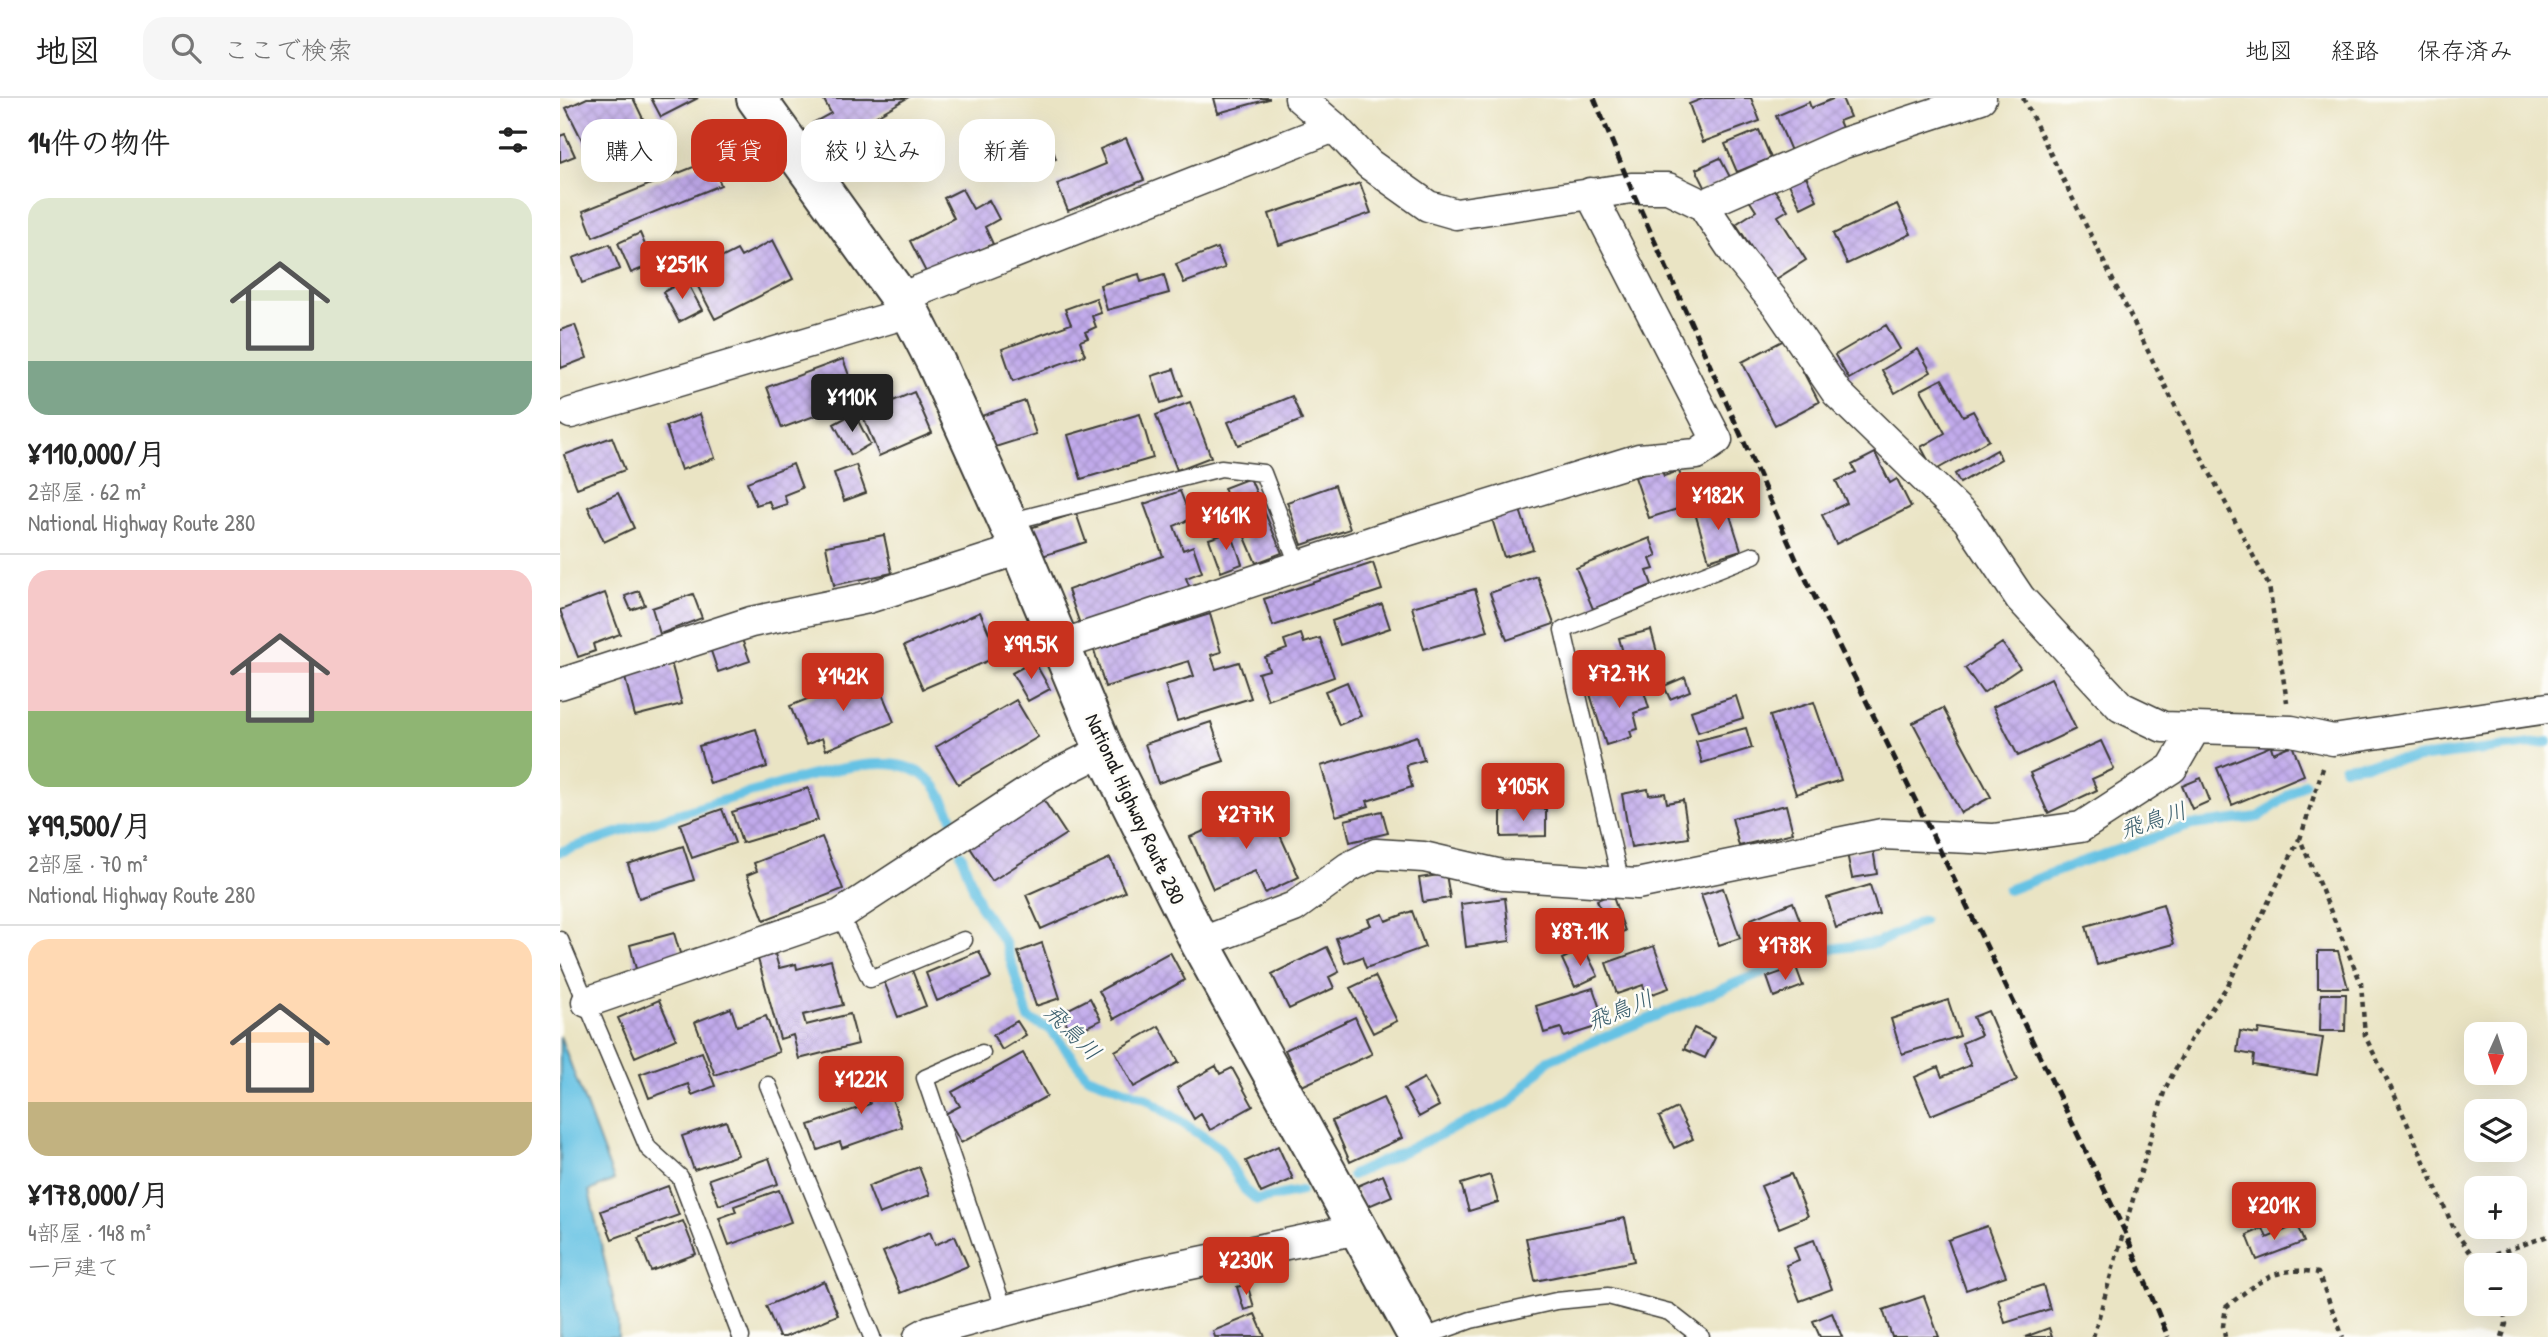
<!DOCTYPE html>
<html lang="ja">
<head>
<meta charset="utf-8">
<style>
  :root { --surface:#fff; --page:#f6f6f6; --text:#222; --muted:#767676; --line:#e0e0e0; --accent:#c8321e }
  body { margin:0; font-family:"Patrick Hand","Klee One",sans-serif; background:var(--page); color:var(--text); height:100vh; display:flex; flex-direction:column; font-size:26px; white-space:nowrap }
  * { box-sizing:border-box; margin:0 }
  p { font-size:23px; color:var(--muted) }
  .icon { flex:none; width:38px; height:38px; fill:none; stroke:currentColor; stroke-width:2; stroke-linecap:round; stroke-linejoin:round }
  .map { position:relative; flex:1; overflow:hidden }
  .details { display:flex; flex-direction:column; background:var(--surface); width:560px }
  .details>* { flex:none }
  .banner { position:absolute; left:21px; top:21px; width:665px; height:63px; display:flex; gap:14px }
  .needle { width:46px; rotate:183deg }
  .buttons { position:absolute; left:1904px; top:924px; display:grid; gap:14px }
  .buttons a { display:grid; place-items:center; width:63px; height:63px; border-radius:14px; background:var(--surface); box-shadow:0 7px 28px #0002; font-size:35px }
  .price { position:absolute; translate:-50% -60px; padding:0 16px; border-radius:7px; background:var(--accent); color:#fff; font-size:23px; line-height:46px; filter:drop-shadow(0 2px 4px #0008) }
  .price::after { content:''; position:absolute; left:50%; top:42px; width:21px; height:16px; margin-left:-10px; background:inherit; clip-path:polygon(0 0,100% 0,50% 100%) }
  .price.active { background:#222; color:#fff }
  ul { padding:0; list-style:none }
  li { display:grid; align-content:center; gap:14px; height:371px; padding:0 28px }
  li+li { border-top:2px solid var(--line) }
  li span { display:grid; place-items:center; height:217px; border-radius:21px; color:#555 }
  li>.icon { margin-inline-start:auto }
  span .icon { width:126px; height:126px; fill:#fffc; stroke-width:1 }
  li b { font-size:30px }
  h2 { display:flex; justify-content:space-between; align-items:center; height:84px; padding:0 28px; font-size:30px }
  .tag { padding:0 24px; border-radius:21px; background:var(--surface); box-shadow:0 7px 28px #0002; font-size:24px; line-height:63px }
  .tag.active { background:var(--accent); color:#fff }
  header { display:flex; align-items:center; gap:42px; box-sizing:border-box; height:98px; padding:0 35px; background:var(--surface); border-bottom:2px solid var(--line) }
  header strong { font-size:33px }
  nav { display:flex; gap:38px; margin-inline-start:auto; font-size:24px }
  .search { width:490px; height:63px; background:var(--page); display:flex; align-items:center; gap:18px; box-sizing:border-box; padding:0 24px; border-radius:21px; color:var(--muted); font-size:26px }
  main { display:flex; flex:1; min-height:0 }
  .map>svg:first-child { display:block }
  .water { fill:#66c2e4; stroke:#416f80; stroke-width:2 }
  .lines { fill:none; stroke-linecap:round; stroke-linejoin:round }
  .stream { stroke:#66c2e4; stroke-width:10 }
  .building { fill:url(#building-cross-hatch) }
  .service-casing { stroke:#3b3a35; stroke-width:19 }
  .minor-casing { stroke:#3b3a35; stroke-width:33 }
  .trunk-casing { stroke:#3b3a35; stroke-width:42 }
  .path { stroke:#3b3a35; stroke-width:4.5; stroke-dasharray:5 5; stroke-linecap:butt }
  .service { stroke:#fff; stroke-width:16 }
  .minor { stroke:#fff; stroke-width:30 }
  .trunk { stroke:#fff; stroke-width:38 }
  .rail { stroke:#1c1c1c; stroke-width:5; stroke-dasharray:10 5; stroke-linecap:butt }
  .labels { text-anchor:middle; stroke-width:5; stroke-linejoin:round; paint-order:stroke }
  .street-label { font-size:21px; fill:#1c1c1c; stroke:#fdfcf7 }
  .water-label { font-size:23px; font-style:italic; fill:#3a5e6c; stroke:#fdfcf7 }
</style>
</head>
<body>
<header>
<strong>地図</strong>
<div class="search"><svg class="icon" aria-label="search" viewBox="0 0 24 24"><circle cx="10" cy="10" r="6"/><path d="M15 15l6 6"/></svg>ここで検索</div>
<nav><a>地図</a><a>経路</a><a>保存済み</a></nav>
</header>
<main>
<section class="details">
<h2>14件の物件<svg class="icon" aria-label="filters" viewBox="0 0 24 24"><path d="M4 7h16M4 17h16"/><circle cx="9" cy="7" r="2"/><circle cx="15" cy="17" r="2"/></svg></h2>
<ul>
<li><span style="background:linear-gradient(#dfe7d0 75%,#7fa58c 0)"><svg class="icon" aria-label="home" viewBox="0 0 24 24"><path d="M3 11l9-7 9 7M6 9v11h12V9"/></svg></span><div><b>¥110,000/月</b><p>2部屋 · 62 m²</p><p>National Highway Route 280</p></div></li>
<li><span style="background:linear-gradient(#f6c9c9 65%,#8fb573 0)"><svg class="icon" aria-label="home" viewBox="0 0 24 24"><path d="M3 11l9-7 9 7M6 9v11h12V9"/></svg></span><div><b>¥99,500/月</b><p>2部屋 · 70 m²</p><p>National Highway Route 280</p></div></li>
<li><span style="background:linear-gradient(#ffd9b3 75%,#c2b280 0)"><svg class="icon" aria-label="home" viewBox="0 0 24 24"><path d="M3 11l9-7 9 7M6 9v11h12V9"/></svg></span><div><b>¥178,000/月</b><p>4部屋 · 148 m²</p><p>一戸建て</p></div></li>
</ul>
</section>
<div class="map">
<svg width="1988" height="1239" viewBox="0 0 1988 1239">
  <defs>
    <pattern id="building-cross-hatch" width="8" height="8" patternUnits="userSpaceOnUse" patternTransform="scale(1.75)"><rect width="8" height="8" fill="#c1aaeb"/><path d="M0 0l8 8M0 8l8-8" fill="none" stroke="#a592c9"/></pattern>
  </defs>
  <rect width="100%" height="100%" fill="#fdfcf7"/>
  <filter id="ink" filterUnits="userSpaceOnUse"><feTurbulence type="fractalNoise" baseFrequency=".0143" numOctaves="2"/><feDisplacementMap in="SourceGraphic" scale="14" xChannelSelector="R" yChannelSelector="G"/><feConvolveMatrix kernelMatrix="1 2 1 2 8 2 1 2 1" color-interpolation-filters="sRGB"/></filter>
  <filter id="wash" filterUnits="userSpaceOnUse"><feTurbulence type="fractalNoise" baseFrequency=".00686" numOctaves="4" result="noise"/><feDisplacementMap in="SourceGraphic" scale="28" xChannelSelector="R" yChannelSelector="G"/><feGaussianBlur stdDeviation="1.57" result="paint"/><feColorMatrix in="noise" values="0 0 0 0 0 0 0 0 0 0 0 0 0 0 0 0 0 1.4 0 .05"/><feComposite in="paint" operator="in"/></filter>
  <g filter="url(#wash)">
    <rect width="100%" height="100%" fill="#eae4c4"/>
    <path class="water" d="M0,938L54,1082L29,1093L58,1222V1239H0Z"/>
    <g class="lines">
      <path class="stream" d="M1784,669L1988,644
        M0,754C64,732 128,712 193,694C232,683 311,656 349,670C376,680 381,696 392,720
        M401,756L420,808L445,845L469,921L490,931L527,978L584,999L660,1050L685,1092L697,1102L741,1093
        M1448,792L1521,764L1632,727L1699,719L1745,685
        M792,1077L949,1005L989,962L1254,853L1317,845L1363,823"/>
    </g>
    <g id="blocks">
      <path class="building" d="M27,0H73L86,27L28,54L6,10Z
        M91,0H138L101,19Z
        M267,0H347L284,37L279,29L261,40L253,25L271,15L264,2Z
        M654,0H709V1L658,15Z
        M1144,0H1191L1200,23L1143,44L1129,6Z
        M1275,0H1282L1290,19L1279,23L1283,32L1231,53L1216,18L1249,4L1251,10Z
        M486,32L496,61L468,71L458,42Z
        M1199,32L1211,60L1177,74L1165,46Z
        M5,36L15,58L0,64V38Z
        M566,40L584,82L508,113L497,86L546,66L540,51Z
        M1160,60L1170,79L1146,91L1136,71Z
        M151,62L161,87L33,139L23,113Z
        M1245,76L1257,102L1241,110L1228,84Z
        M800,85L811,115L719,147L709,116Z
        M1212,88L1228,112L1218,118L1246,162L1213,183L1176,126L1196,113L1189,102Z
        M402,91L413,111L429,102L439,121L425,129L433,146L369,180L350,143L394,120L384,100Z
        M1337,106L1351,136L1287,166L1273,136Z
        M80,135L93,166L71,175L58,145Z
        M213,142L233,181L155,221L135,183L147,178L143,169L177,152L181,159Z
        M116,144L121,157L101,165L95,152Z
        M50,146L60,171L22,185L13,160Z
        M657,150L665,170L624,185L616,166Z
        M579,176L581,184L604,177L609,195L547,212L540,187Z
        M126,182L142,212L119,224L103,194Z
        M536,200L541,215L532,218L536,229L525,234L528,240L520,243L525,257L453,283L442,251L511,226L505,211Z
        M15,227L27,260L1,270L0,232Z
        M1326,227L1340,251L1289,281L1275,257Z
        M1226,241L1259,304L1215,327L1182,264Z
        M1358,251L1371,274L1335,295L1322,272Z
        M283,261L298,302L222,330L207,289Z
        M614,271L623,298L601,305L592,278Z
        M1382,281L1403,318L1413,313L1429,342L1374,373L1361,349L1385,335L1361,292Z
        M354,294L372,335L319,358L302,316Z
        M732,298L742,322L678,347L668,324Z
        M465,303L476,336L432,350L421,318Z
        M630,304L651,359L617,372L596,317Z
        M294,315L310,346L291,357L274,326Z
        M140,316L155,360L121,372L106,328Z
        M580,316L593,360L521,381L508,337Z
        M52,339L65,372L17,390L4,357Z
        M1437,352L1441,361L1400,385L1395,376Z
        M1315,355L1330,385L1337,381L1351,409L1276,446L1262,417L1287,405L1276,383L1296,374L1292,367Z
        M233,366L242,390L224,397L227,406L212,411L209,403L196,407L187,384Z
        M296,367L306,395L284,403L274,375Z
        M1101,371L1104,378L1119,373L1130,407L1089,420L1075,379Z
        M690,380L722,455L696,465L664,390Z
        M775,387L790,431L742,447L727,404Z
        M620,393L631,421L614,428L623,452L633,448L642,474L626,480L630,490L521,529L508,492L603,458L584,406Z
        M58,395L74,430L44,444L28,409Z
        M1166,405L1181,452L1149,462L1135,415Z
        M960,412L973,451L944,459L932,421Z
        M516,415L526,444L479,459L470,430Z
        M671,434L682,466L661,474L649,441Z
        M324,437L332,475L274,487L266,448Z
        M1090,440L1097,458L1090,461L1094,471L1087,473L1092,487L1033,511L1016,470Z
        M813,465L822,492L713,528L704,501Z
        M977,478L994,526L947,542L930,495Z
        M915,491L928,533L864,551L852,509Z
        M79,493L85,507L71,512L65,498Z
        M45,495L60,536L33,546L35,553L18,559L0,512Z
        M133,496L142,520L100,536L92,510Z
        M822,506L830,530L780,547L772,523Z
        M420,514L439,558L363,591L344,548Z
        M650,516L661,554L651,557L656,571L679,564L691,600L617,623L605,587L634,578L629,563L545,589L534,552Z
        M1091,532L1101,569L1069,577L1059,540Z
        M180,536L190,563L158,574L149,547Z
        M741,536L744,545L760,540L774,579L708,602L698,575L709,572L705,559L727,551L724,542Z
        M1442,545L1460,570L1423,595L1405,570Z
        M474,563L490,591L468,603L452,575Z
        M111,564L122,606L75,618L64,576Z
        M313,574L334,624L266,652L262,640L246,647L230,608Z
        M1125,579L1130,593L1110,601L1104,588Z
        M1491,580L1516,631L1458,658L1433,609Z
        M1080,581L1089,610L1074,615L1078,631L1070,633L1072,639L1046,647L1030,596Z
        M787,584L801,618L779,627L765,593Z
        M1176,598L1183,620L1138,634L1131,613Z
        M456,602L478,639L398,686L376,649Z
        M1254,604L1281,682L1236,696L1210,618Z
        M1383,610L1431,699L1401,715L1353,625Z
        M651,624L664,663L598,685L585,646Z
        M1186,630L1192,650L1142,665L1136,643Z
        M196,631L207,669L150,686L139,648Z
        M857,638L864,662L846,667L852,689L807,703L809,708L776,718L761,668Z
        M1541,643L1554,671L1532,681L1537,692L1488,715L1470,675Z
        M1732,647L1744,677L1672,707L1657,670L1711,648L1713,655Z
        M1641,680L1650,703L1632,711L1622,688Z
        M248,690L258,722L182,745L172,714Z
        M1088,691L1089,697L1105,695L1107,705L1123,702L1129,740L1071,749L1062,696Z
        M483,701L506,736L432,783L409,748Z
        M706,706L739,779L705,795L695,773L653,791L630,739Z
        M1226,707L1233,735L1179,748L1172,720Z
        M162,711L175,745L132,760L120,726Z
        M941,711H986V738L941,739Z
        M822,713L828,735L790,744L785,722Z
        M262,739L283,791L204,822L187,777L197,773L194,765Z
        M123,748L134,782L79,800L68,766Z
        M1313,751L1317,776L1292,780L1287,755Z
        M550,760L565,794L481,831L466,797Z
        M886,776L890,800L863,804L859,780Z
        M1310,787L1319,816L1276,830L1267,800Z
        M1163,790L1180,840L1159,847L1141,797Z
        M1052,796L1065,833L1051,838L1037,802Z
        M945,800L950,843L906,849L901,806Z
        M1233,804L1247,841L1205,857L1191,821Z
        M1603,806L1614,846L1537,867L1526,828Z
        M852,813L865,849L806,870L802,859L785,865L776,840L811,827L808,821L823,816L826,823Z
        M114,835L122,862L77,875L70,847Z
        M482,845L500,900L476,908L458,854Z
        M1094,848L1109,890L1087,898L1083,887L1057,896L1046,865Z
        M767,849L779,874L769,879L774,890L729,911L712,876Z
        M1024,850L1038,878L1015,889L1002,861Z
        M419,853L431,880L377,903L366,875Z
        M1758,853H1778L1788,890H1758Z
        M610,854L625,882L554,921L539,893Z
        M215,856L219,870L236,866L237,871L271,862L283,907L243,917L246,927L290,916L298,946L239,961L233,937L220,941L198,861Z
        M1236,869L1243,888L1214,899L1207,879Z
        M352,872L366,908L338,919L324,883Z
        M815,878L837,923L813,935L790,890Z
        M1033,890L1045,926L1004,939L1001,930L984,935L976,908Z
        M1761,896H1786L1785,933H1760Z
        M530,900L541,922L512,936L501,915Z
        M99,902L116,941L75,959L58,920Z
        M1388,902L1400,938L1342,956L1331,921Z
        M171,910L177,928L206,918L219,954L155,977L135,924Z
        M1428,913L1457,982L1371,1017L1355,979L1378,969L1382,979L1411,967L1402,945L1421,937L1413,919Z
        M795,919L812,956L742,988L725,952Z
        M457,923L466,937L442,952L433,937Z
        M599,928L619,964L574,989L555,953Z
        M1134,930L1155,940L1145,960L1124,951Z
        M1699,931L1763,940L1757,977L1693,967L1694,957L1677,954L1680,933L1698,936Z
        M142,954L155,988L132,997L128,986L89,1000L80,976Z
        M463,955L487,998L401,1045L385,1016L400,1008L392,994Z
        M320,967L342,1029L282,1050L280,1044L258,1052L249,1027L310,1006L299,974Z
        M656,968L660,976L672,970L693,1008L650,1032L641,1016L634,1021L617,990Z
        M864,980L879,1008L859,1019L844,991Z
        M823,1000L842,1040L790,1064L772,1023Z
        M1117,1010L1133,1041L1114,1050L1099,1019Z
        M166,1023L178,1057L134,1072L122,1038Z
        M718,1048L733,1081L701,1095L686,1063Z
        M209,1060L218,1086L159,1107L149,1081Z
        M359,1069L370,1097L319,1116L308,1088Z
        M1231,1076L1248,1118L1219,1130L1201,1088Z
        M823,1077L832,1098L804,1110L795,1089Z
        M930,1077L938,1104L909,1113L901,1086Z
        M108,1088L119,1117L52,1141L41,1113Z
        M219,1092L231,1124L169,1147L159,1120L176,1114L174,1108Z
        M1065,1120L1074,1163L975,1183L966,1140Z
        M123,1123L136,1156L91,1173L78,1140Z
        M1737,1127L1744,1144L1697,1162L1687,1137L1703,1130L1707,1140Z
        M1427,1128L1446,1178L1406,1192L1388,1142Z
        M370,1134L375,1147L395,1138L408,1168L341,1195L323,1154Z
        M1254,1142L1272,1191L1240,1203L1226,1167L1239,1162L1234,1149Z
        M264,1183L278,1217L225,1239H219L206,1208Z
        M687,1186L694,1209L684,1212L677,1189Z
        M1483,1187L1490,1211L1445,1225L1438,1201Z
        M1364,1198L1379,1239H1332L1323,1212Z
        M1272,1215L1282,1239H1260L1253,1223Z
        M695,1216L705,1239H655L653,1233Z
        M1489,1230L1492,1239H1465Z"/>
    </g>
  </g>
  <g filter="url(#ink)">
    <use href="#blocks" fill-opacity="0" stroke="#3b3a35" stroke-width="2"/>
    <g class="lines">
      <g class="service-casing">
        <path id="service" d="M448,424L661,370L703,375L739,469
          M1061,785L1003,532L1194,457
          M280,817L310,881L404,842
          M0,842L88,1050L120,1079L181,1239
          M422,955L365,980L444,1212
          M208,987L312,1239
          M864,1239L911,1222L996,1203L1048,1198L1109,1214L1141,1239"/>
      </g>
      <g class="minor-casing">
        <path id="minor" d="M740,0L774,29L809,66L868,108L896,116L1071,90H1108L1143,107L1175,155L1217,207L1277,295L1407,421L1460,500L1561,609L1603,629L1732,633L1773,642L1988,610
          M1143,107L1284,45L1421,0
          M340,200L774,29
          M11,315L350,214
          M501,547L820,441L1079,361L1137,356L1157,342L1030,95
          M0,586L191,524L308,500L460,451
          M640,845L734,809L789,769L816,756L864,759L942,777L1077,786L1322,736L1433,741L1521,729L1612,670L1634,632
          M27,904L280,817L489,680L544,652
          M359,1239L370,1233L578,1177L798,1131"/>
      </g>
      <g class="trunk-casing">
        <path id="trunk" d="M196,0L350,214L376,265L460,451L544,652L640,845L858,1239"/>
      </g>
      <path class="path" d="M1463,0L1620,318L1709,488L1727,604
        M1763,670L1740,741L1801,885L1805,938L1835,998L1895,1133L1919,1167
        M1916,1163L1988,1138
        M1533,1239L1605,991L1632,939L1668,887L1739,741
        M1665,1239L1663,1228L1666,1209C1697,1185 1716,1166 1758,1175L1783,1239
        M1942,1239L1946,1226L1943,1206"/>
      <use href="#service" class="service"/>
      <use href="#minor" class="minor"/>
      <use href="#trunk" class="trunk"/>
      <path class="rail" d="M1034,0L1071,90L1236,461L1373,738L1565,1134L1608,1239"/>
    </g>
  </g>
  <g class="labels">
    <g class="street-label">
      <text transform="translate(575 711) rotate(65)" y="7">National Highway Route 280</text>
    </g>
    <g class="water-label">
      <text transform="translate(1593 722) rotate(-18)" y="8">飛鳥川</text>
      <text transform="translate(1060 912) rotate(-22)" y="8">飛鳥川</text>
      <text transform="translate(513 934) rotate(45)" y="8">飛鳥川</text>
    </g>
  </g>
</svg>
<div class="buttons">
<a><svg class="needle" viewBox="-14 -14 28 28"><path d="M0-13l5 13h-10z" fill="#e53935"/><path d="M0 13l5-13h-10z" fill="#767676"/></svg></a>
<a><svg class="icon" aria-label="layers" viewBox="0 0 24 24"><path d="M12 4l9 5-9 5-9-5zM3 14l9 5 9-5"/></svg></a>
<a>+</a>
<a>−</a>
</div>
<b class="price" style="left:122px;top:203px">¥251K</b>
<b class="price active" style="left:292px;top:336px">¥110K</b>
<b class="price" style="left:1158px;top:434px">¥182K</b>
<b class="price" style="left:666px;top:454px">¥161K</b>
<b class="price" style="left:471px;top:583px">¥99.5K</b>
<b class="price" style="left:1059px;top:612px">¥72.7K</b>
<b class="price" style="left:283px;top:615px">¥142K</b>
<b class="price" style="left:963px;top:725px">¥105K</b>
<b class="price" style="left:686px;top:753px">¥277K</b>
<b class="price" style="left:1020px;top:870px">¥87.1K</b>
<b class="price" style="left:1225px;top:884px">¥178K</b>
<b class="price" style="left:301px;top:1018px">¥122K</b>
<b class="price" style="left:1714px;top:1144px">¥201K</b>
<b class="price" style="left:686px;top:1199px">¥230K</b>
<div class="banner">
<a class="tag">購入</a>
<a class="tag active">賃貸</a>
<a class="tag">絞り込み</a>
<a class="tag">新着</a>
</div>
</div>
</main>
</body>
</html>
